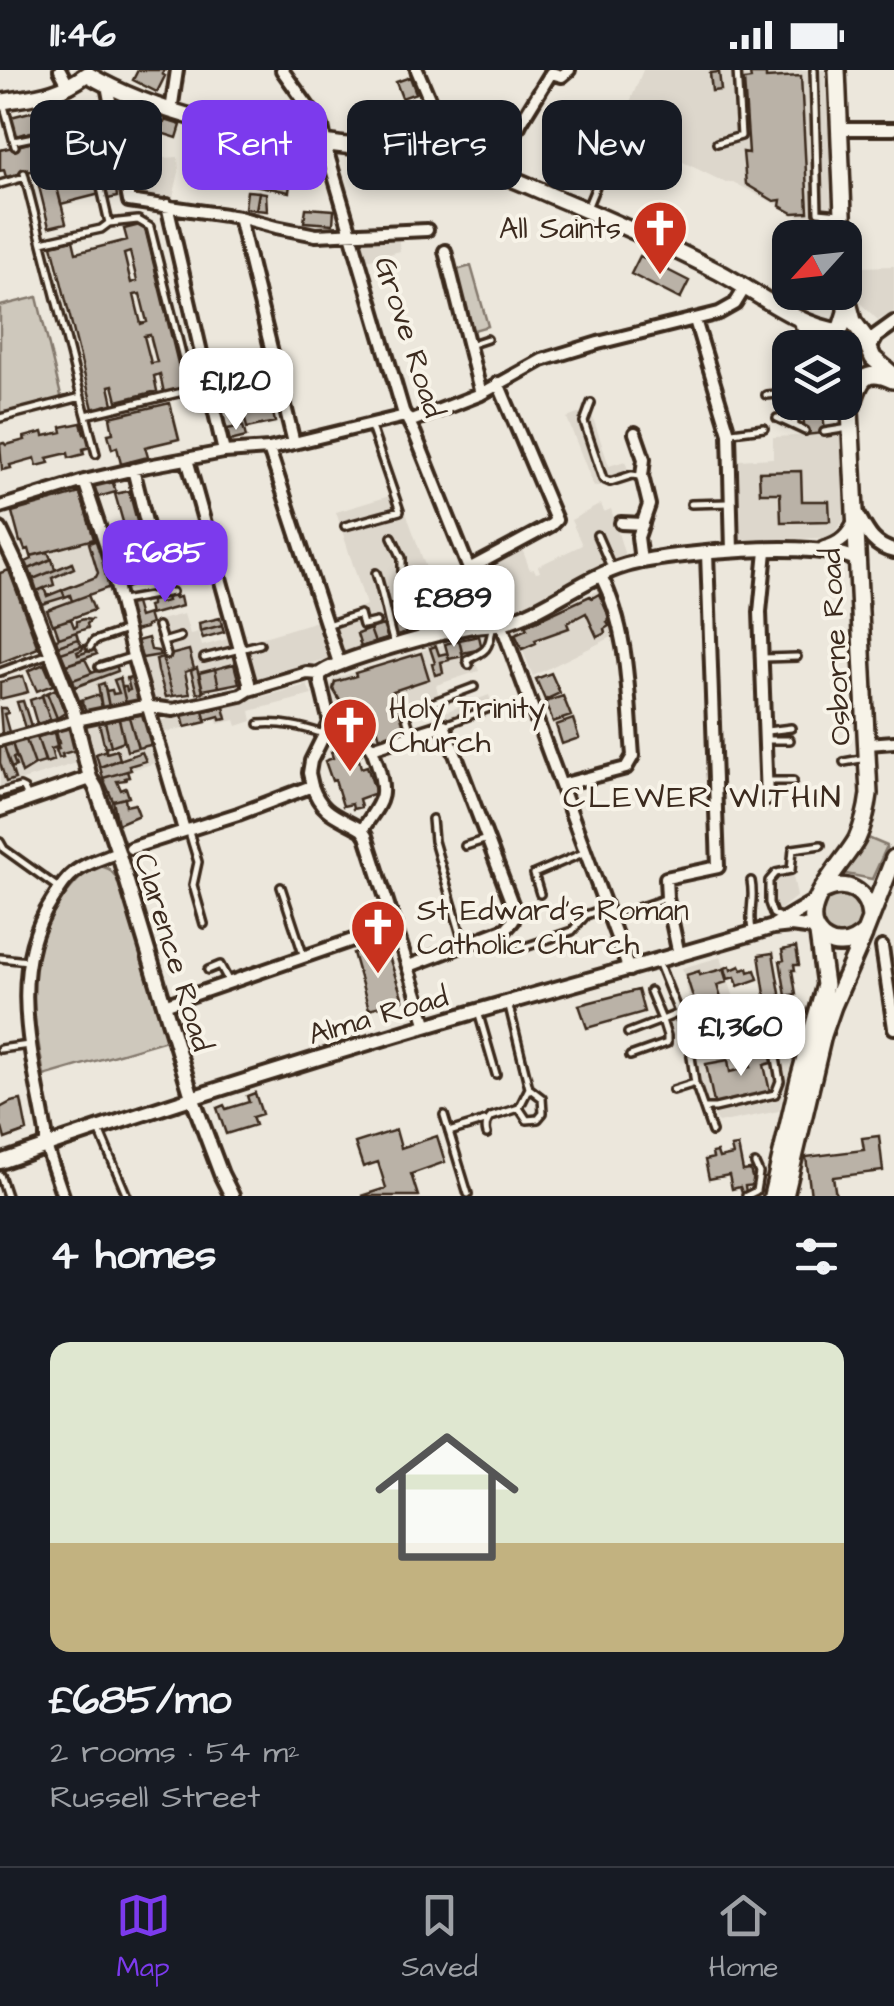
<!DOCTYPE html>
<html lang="en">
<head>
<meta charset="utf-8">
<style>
  :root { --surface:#171b24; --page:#242831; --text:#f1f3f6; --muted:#9ea1a6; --line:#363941; --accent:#7c3aed }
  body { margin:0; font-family:"Architects Daughter",sans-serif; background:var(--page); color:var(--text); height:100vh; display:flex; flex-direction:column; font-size:38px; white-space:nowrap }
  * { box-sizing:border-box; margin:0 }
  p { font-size:32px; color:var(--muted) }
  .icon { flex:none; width:55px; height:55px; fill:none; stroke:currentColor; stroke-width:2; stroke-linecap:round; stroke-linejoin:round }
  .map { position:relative; height:1126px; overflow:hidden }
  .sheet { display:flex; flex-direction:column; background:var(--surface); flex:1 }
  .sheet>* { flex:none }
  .hud { position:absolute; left:30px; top:30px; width:835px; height:90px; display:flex; gap:20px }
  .needle { width:65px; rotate:243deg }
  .tools { position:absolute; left:772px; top:150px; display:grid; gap:20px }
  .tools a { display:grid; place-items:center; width:90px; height:90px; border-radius:20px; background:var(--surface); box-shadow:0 5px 15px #0003; font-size:50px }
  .price { position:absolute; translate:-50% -85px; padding:0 22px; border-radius:20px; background:#fff; color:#222; font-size:32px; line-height:65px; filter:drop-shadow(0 2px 5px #0008) }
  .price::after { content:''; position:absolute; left:50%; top:60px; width:30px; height:22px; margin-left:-15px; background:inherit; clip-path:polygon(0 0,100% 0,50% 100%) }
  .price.on { background:var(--accent); color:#fff }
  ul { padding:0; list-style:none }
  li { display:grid; align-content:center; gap:20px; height:530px; padding:0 50px }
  li span { display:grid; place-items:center; height:310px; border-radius:20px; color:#555 }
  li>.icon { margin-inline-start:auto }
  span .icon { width:180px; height:180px; fill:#fffc; stroke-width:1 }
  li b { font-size:42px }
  h2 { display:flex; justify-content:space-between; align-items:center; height:120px; padding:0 50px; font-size:42px }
  .chip { padding:0 35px; border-radius:20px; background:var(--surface); box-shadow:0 5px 15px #0003; font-size:35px; line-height:90px }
  .chip.on { background:var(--accent); color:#fff }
  .status { display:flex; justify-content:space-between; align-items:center; height:70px; padding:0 50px; background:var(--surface); direction:ltr }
  .status svg { height:28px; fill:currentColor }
  .menu { display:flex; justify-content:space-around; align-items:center; height:140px; border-top:2px solid var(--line); background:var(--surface); font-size:28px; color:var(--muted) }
  .menu a { display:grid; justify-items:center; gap:5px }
  .menu .on { color:var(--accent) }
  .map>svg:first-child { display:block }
  .built { fill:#ddd7cc }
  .green { fill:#cec8bc; stroke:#84796d; stroke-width:2.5 }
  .building { fill:#bab2a7; stroke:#3b2a1e; stroke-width:2.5; fill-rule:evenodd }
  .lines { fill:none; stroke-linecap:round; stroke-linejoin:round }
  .service-casing { stroke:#3b2a1e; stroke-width:12 }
  .pedestrian-casing { stroke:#3b2a1e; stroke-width:15 }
  .minor-casing { stroke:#3b2a1e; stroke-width:18 }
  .tertiary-casing { stroke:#3b2a1e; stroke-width:20 }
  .secondary-casing { stroke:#3b2a1e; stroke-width:21 }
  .primary-casing { stroke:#3b2a1e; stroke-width:22 }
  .service { stroke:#f7f3e8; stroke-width:5 }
  .pedestrian { stroke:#f7f3e8; stroke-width:8 }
  .minor { stroke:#f7f3e8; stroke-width:10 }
  .tertiary { stroke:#f7f3e8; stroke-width:12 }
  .secondary { stroke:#f7f3e8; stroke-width:14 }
  .primary { stroke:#f7f3e8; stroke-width:15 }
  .labels { text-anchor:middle; stroke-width:8; stroke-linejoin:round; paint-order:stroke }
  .poi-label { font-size:30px; fill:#3b2a1e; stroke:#f7f3e8; text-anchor:start }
  .street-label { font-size:30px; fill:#3b2a1e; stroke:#f7f3e8 }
  .neighbourhood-label { font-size:32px; letter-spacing:2.5px; fill:#3b2a1e; stroke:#f7f3e8 }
</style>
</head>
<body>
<div class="status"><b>11:46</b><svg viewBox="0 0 49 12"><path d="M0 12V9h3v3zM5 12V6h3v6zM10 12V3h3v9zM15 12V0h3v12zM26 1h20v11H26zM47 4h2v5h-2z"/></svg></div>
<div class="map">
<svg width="894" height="1126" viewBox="0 0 894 1126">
  <rect width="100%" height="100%" fill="#ece7dc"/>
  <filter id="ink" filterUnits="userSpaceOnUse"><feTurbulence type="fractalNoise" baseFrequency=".01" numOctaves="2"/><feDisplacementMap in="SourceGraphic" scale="20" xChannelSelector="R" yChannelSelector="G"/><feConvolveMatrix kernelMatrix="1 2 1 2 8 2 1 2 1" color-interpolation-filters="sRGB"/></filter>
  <g filter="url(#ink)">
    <path class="built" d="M643,0H826L832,167H828L823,160L819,167H795L805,151L793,143L733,112L726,113L636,69L629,87L614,82L597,132L589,128L605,82L575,74L581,56L616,72L621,64L624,47Z
      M119,38L167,53L163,67V88L178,87L179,102L173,128L137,126L132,123L115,42Z
      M398,164L400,181L367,190L362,173L367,165Z
      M894,196V242L878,250L859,232L858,197Z
      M586,335L591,342L609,396L625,391L630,406L594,417L567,348L583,342L582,336Z
      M376,359L431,512L440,510L442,515L446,514L450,525L466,521L473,544L345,582L332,548L366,535L336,442L393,425L371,364L364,361Z
      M842,364L846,447L830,468L741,470L738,390L773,388V367Z
      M601,434L604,442L611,439L625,486L592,498L551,525L550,523L504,542H493L478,498L521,476L530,500L534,499L536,503L540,502L538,496L582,475L571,450Z
      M100,468L113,516L45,541L26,492L32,489L31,486Z
      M599,520H602L618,564L533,606L514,558Z
      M184,544L190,564L198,562L202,576L228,569L241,615L155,629L143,588L160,583L152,552Z
      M317,551L328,588L256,612L244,573Z
      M486,564L495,566L494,577L492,580L474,589L479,601L436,615L439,628L403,640L408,659L372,671L346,656L340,649L331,615L333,609L430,578Z
      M116,594L120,608L138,604L144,630L88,641L84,640L73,610Z
      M307,615L312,625L250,641L252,651L237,656L235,650L218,654L216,649L163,663L159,651L224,637Z
      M489,625L495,643L451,658L445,642Z
      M145,642L159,692L103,708L90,677L87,651Z
      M69,658L80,692L0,717V678Z
      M792,801L797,826L777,842L769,809L771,806Z
      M721,887L741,950L804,942L779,1041L718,1053L700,1021L696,989V958L682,898Z"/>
    <path class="green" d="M471,196L488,256L467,262L449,202Z
      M37,227L62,330L0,343V236Z
      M849,266L859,271L871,299L852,313L845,304V278H836L841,268Z
      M868,768L887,776L872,809L846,804L845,798L863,778Z
      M101,796L109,799L117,808L167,970L44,1006C33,939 20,892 61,831C72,816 82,802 101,796Z
      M825,822L855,823L865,844C854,870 845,873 820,859L816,835Z"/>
    <path class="building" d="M138,0H165L162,4L165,6L157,22L133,10Z
      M719,2L721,20L712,21L710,3Z
      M750,4H766V8L801,6L808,142L793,143L780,136L781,130L774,131L746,114L743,82L749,83L744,10L751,9Z
      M410,7L416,23L402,28L396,12Z
      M69,32L73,51L16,66L11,47Z
      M127,35L160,46L155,62L137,57L141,79L126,82L118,41Z
      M165,50L181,55L177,68L161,63Z
      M71,63L74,78L49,85L66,153L49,157L35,100L6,107L4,100L0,101V80Z
      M219,63L238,66L236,79L216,76Z
      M238,66L257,70L256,83L236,79Z
      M257,70L293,72L292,93L256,91Z
      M94,101L100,124L61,134L55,111Z
      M242,103L291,107L289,122L240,112Z
      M115,110L117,127L108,129L104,112Z
      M247,121L259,122L256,140L245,138Z
      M259,122L266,123L267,141L256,140Z
      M306,138L334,140L333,154L304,152Z
      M144,154L184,318L164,323L160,304L154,306L157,321L117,331L113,315L109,316L113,334L93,339L52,175L73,170L76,183L127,170L124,159ZM130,182L137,211L131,213L124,184ZM140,224L147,252L141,254L134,225ZM150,265L157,292L151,293L144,266Z
      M640,186L689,211L680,229L631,204Z
      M802,332H822L825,363L805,365Z
      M170,333L179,369L145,377L148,387L121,394L117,377L112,379L108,364L113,363L110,347Z
      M272,338L275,352L247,358L244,344Z
      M81,353L84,364L88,363L91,377L83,379L84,384L69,388L68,383L47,388L49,393L37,396L35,388L10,395L11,398L2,400L0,374L4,373L6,375L25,370L24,367L43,362L44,366L62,362L61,357Z
      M243,356L246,367L230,371L227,359Z
      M801,401L802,431H829L830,451L781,452L780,423H760L759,402Z
      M112,410L116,422L98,427L94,415Z
      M129,421L142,470L129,473L115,424Z
      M80,423L94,469L31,486L29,479L25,480L22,472H20L12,442Z
      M100,469L113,516L72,531L70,525L65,527L62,520L96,507L98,503L89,473Z
      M200,476L202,483L179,489L177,482Z
      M48,482L51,489L29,499L26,492L32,489L31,486Z
      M52,489L55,500L33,509L29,499Z
      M72,493L74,498L52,508L54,515L37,521L33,509Z
      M9,500L38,578L0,593V503Z
      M137,504L140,512L123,519L120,509Z
      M44,518L47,526L62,520L65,527L42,534L37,521Z
      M599,524L609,546V551L607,552L609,556L604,559L605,563L597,567L586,543L567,553L569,558L535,570L536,573L522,579L515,564L527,559L525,556L590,526L592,528Z
      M88,525L94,540L53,555L47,540Z
      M174,525L175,528L180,527L182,536L150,545L148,536L151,535V531L159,529L160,533L167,531L166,527Z
      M134,530L139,547L148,544L151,554L146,556V558L134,561L126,532Z
      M395,533L406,563L395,567L387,535Z
      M220,548L222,555L200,561L199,553Z
      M71,549L74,557L77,556V551L84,549L91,550L87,554L88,558L59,568L54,554Z
      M222,555L224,562L203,568L200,561Z
      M383,555L388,569L375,573L370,559Z
      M370,559L375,573L361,577L357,564Z
      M76,562L78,569L58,576L56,569Z
      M479,566L482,579L462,583L459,570Z
      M148,568L151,580L158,581L160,585L142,588L137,571Z
      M78,569L82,576L61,583L58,576Z
      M459,570L463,586L449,589L445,574Z
      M84,575L82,580L77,582L78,585L94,579L97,584L66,595L61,583Z
      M436,576L439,585L447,583L449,590L441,592L443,603L435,605L432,594L435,593L430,578Z
      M189,580L194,599L185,602L190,624L173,626L162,587Z
      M421,583L429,609L393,621L406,658L397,660L398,663L380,668L377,657L373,659L368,641L358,643L354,630L342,634L333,619L335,612L356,606L355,603Z
      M162,587L173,626L166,627L158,601L156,589Z
      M85,589L92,603L73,610L66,595Z
      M44,594L53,615L37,621L28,601Z
      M116,594L118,601L75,617L73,610Z
      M234,594L239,613L219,617L215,599Z
      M197,598L203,622L197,623L191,601Z
      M215,599L219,617L203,620L199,603Z
      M551,603L560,623L545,630L536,609Z
      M23,606L28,622L0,629V612Z
      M132,607L134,613L140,612L144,630L126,633L122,617H126L127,621L130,620L127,608Z
      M120,608L126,634L109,637L106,621L112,620L113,624L119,623L114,610Z
      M104,613L109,637L102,638L98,615Z
      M56,619L65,643L57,648L47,623Z
      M47,623L57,648L50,650L42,625Z
      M42,626L50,650L37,654L30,630Z
      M93,626H99L102,638L86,641L81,630Z
      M563,626L571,646L553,652L545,632Z
      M23,631L31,656L25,658L17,632Z
      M224,637L227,649L220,650L219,646L205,650L203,641Z
      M0,638H6L8,643L4,644L9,662L2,664Z
      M203,641L206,652L185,657L182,645Z
      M146,644L154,674L138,678L129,647Z
      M129,647L138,678L127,681L119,649Z
      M119,649L124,671L111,676L105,652Z
      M573,649L579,668L562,674L556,655Z
      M105,652L111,676L105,678L99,653Z
      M69,658L77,680L62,684L63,687L59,688L56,680L59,679L57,673H59L56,661Z
      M54,662L57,677L51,679L54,690L46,693L37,667Z
      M37,666L45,692L35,695L26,670Z
      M26,670L35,695L22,703L12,673Z
      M12,673L16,687L13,688L16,696L11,698L4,676Z
      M4,676L15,709L6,712L0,693V678Z
      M345,676L346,681L356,677L360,681L361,684L358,685L361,698L367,696L376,723L359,729L361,737L353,739L352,734L343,736L335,710L332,711L325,691L333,688L331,682Z
      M106,680V683L117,680L120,689L100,697L96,684Z
      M142,682L146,691L129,696L131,700L103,708L100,697Z
      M127,701L129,707L125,708L126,710L117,711L121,720L126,718L129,727L113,731L103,708Z
      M125,728L126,736L135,734L139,745L118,754L113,731Z
      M385,874L403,930L369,939L353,883Z
      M796,877L799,895H794L795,900H792L796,924L786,926L780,891L784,890L782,880Z
      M773,883L781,929L766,931L759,885Z
      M730,896L731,900L740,896L742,900L748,898L749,902L755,900L758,909L738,916L735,907L728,909L725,898Z
      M723,899L727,912L717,915L724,938L729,936L733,949L696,960L692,945L698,943L686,905L699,901L700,905Z
      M638,920L644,942L587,958L579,935Z
      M771,974L775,992L764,995L771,1026L715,1038L706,994L728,990L730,1002L751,997L747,979Z
      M255,1023L262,1044L252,1047L255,1055L226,1064L217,1038L224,1035L226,1039L249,1032L247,1026Z
      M21,1030L27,1061L5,1069L2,1058L0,1059V1038L11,1032Z
      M396,1060L401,1078L437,1066L445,1092L411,1104L418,1126H361L386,1118L378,1092L363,1097L355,1073Z
      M879,1066L883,1101L833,1107L836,1126H811L806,1087L864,1080L862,1068Z
      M738,1076L743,1101L750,1100L752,1107L756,1109L755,1115L745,1116L746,1122L742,1123L740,1117L732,1119L729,1105L709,1109L705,1090L713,1088L712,1083L717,1082L719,1088L733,1085L731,1077Z"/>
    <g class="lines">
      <g class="service-casing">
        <path id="service" d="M814,0L818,142L840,144
          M4,36L15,76
          M585,67L612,77L587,138
          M14,71L87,56L109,153L101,159L42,172
          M717,73L741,66L737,0
          M0,114L25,107
          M469,275L487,269
          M766,325L790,323
          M81,327L86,345L191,320L150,157L138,150L109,153
          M793,332L795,356
          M591,333L584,352L603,409L610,412L632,405L639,406
          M86,345L96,384
          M0,348L81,327L24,103
          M777,348L805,361
          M732,362L764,358
          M824,362L849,358
          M691,434L728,433
          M345,456L400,441L371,357
          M597,465L611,497
          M392,467L402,488V506L423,568
          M376,503C384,527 387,550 394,574
          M122,531L172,522
          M327,555L360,544L363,555L376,552
          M158,556L167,585
          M163,572L180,567
          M90,577L94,571L126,560
          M204,588L260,574
          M764,588L797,587
          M469,595L467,590C486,581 489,580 492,558
          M99,597L131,587
          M0,602L49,584
          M259,654C283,652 302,657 324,664
          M447,654L487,639
          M767,661L791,658
          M411,663L405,643L474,617
          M768,670H790
          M844,692L866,688
          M769,711H793
          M0,723L20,717L24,719L29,729
          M432,749L434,771L464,875
          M189,762L198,792L193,815L204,854
          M0,772L4,779L57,817
          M465,776L487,769
          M751,811C755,831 748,841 752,860
          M281,817L303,884
          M540,824L534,804L583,783
          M626,842L667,828
          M780,847L773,844L769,833V811L776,803L791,800L793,779L821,775
          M522,878L572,861L586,845L603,839
          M0,888L28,891
          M659,894L688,967L695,1013L712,1062
          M208,900L220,895L228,910
          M479,945L496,1004
          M628,963L662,950L650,921
          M688,967L737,958L745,969
          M0,979L29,975
          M630,986L667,973V966L662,950L679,943
          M673,1020L695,1013
          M519,1038L527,1050L538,1049L543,1043L542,1028L529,1018
          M706,1038H715L775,1024L780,1011L775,982L782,962
          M444,1045L468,1124
          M99,1060L127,1126
          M449,1062L485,1051
          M487,1064C485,1057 486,1052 491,1047L519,1038L529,1018L509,936
          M0,1105L7,1126
          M746,1126L756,1121L759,1103L755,1094"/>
      </g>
      <g class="pedestrian-casing">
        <path id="pedestrian" d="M0,671L76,650"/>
      </g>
      <g class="minor-casing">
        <path id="minor" d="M60,0L69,17
          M282,0L322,56L328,85L403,341L415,364L469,499L485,555
          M417,0L455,90
          M551,3L562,6L569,0
          M107,15L129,131L239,147L276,157L316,165L427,160
          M171,41L177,0
          M839,59H894
          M496,102L521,52L551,3
          M167,135L224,382
          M239,147L294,373
          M445,181L481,324
          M695,250L729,363L732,481
          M409,352L481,324L542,290L598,273L719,243L735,234L746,216
          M635,363L644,389L642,406L649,435L638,467L641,491
          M269,379L339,593
          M187,389L249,612V620
          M133,399L152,476
          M84,411L109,486L133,586L184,760
          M0,437L84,411L148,396L224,382L269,379L405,346
          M621,453L643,454
          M766,481L760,542L767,729
          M469,499L551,455L556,450L498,313
          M501,553L629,900
          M76,650L144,636L173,640L241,625L249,620L307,603L320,604V612L330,653L311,691L309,703L312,716L238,744L131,778
          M330,653C341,659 356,664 366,672C373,677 374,685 377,693C388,729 381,731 362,760
          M868,674L894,672
          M372,678L444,655L514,839L513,851L506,859L409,896
          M561,715L626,698L633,686C628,625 629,561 601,506
          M312,716C322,745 339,746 362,760L366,766L427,956
          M882,877L894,958
          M679,885L667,828L666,808L718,797L707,483
          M164,935L396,855
          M63,1126L46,1076V1063C33,987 6,901 52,831C59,820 65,809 76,801C88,792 103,788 118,782"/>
      </g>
      <g class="tertiary-casing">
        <path id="tertiary" d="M869,279L876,266L894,253
          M856,442C866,460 872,476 894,481
          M0,460L18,498L73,639L90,708L96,718L118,782L192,1027L221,1104L232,1126
          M824,478C841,474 849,465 856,450
          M320,604C337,589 446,561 472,556C482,555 492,555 502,553C547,541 582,508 626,495C665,483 828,468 858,491
          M0,739L90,708
          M775,855L814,832
          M0,1092C130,1047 260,1005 392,966C518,928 646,895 773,857L791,855L814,858"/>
      </g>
      <g class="secondary-casing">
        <path id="secondary" d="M0,32C35,26 58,26 87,4C159,46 244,61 326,73C383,81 442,82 497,103C523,112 548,125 574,135C623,156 671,177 719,202C755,221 799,257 840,261
          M803,255L824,278"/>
      </g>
      <g class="primary-casing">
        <path id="primary" d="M837,0L844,168
          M849,236L853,251L864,266L873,288L894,306
          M831,278L842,255L846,242L845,181
          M845,317L850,340L869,724C867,740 864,754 857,769C844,793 797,837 818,863C822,869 831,874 838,874C849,875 858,869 865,862L894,788
          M852,336C860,311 863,297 893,310
          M821,822C846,808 869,821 870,849
          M772,1126L799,1009L825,915L818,864
          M785,1126L823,965L833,936L864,865"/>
      </g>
      <use href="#service" class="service"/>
      <use href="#pedestrian" class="pedestrian"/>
      <use href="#minor" class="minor"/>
      <use href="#tertiary" class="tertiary"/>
      <use href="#secondary" class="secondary"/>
      <use href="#primary" class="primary"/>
    </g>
  </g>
  <defs>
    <g id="church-pin" transform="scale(2.875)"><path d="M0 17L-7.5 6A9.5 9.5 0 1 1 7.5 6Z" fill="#c8321e" stroke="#f7f3e8"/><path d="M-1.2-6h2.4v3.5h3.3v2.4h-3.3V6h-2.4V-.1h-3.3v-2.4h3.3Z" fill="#fff"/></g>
  </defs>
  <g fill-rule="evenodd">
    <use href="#church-pin" x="660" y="158"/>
    <use href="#church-pin" x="350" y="655"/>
    <use href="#church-pin" x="378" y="857"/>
  </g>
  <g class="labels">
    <g class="poi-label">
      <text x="621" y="168" text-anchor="end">All Saints</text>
      <text x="389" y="648">Holy Trinity<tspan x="389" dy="34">Church</tspan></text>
      <text x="417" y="850">St Edward's Roman<tspan x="417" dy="34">Catholic Church</tspan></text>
    </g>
    <g class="street-label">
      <text transform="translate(410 267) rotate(72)" y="10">Grove Road</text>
      <text transform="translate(835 577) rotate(-93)" y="10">Osborne Road</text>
      <text transform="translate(174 882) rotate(73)" y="10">Clarence Road</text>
      <text transform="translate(378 945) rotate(-16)" y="10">Alma Road</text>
    </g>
    <g class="neighbourhood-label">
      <text x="703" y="737">CLEWER WITHIN</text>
    </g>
  </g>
</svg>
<div class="tools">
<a><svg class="needle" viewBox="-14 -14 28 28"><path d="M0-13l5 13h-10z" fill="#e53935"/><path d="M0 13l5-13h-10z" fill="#9ea1a6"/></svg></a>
<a><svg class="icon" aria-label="layers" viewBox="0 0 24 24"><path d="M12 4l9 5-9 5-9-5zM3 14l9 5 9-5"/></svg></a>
</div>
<b class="price" style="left:236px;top:363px">£1,120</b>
<b class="price on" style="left:165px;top:535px">£685</b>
<b class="price" style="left:454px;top:580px">£889</b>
<b class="price" style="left:741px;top:1009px">£1,360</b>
<div class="hud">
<a class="chip">Buy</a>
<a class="chip on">Rent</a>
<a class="chip">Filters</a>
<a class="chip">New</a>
</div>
</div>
<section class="sheet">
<h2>4 homes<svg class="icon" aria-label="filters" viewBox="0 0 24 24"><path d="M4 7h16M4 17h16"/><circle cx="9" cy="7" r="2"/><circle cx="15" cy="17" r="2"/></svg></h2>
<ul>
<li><span style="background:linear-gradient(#dfe7d0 65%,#c2b280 0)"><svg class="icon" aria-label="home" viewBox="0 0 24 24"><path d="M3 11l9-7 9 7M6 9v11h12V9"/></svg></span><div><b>£685/mo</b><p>2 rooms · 54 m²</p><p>Russell Street</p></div></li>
</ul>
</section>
<nav class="menu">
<a class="on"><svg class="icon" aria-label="map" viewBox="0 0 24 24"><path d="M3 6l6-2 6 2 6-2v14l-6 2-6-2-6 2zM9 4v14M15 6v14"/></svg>Map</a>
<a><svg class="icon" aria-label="saved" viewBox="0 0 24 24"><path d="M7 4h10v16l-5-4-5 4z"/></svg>Saved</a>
<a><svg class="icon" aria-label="home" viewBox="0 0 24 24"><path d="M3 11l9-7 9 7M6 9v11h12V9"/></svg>Home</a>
</nav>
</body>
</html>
